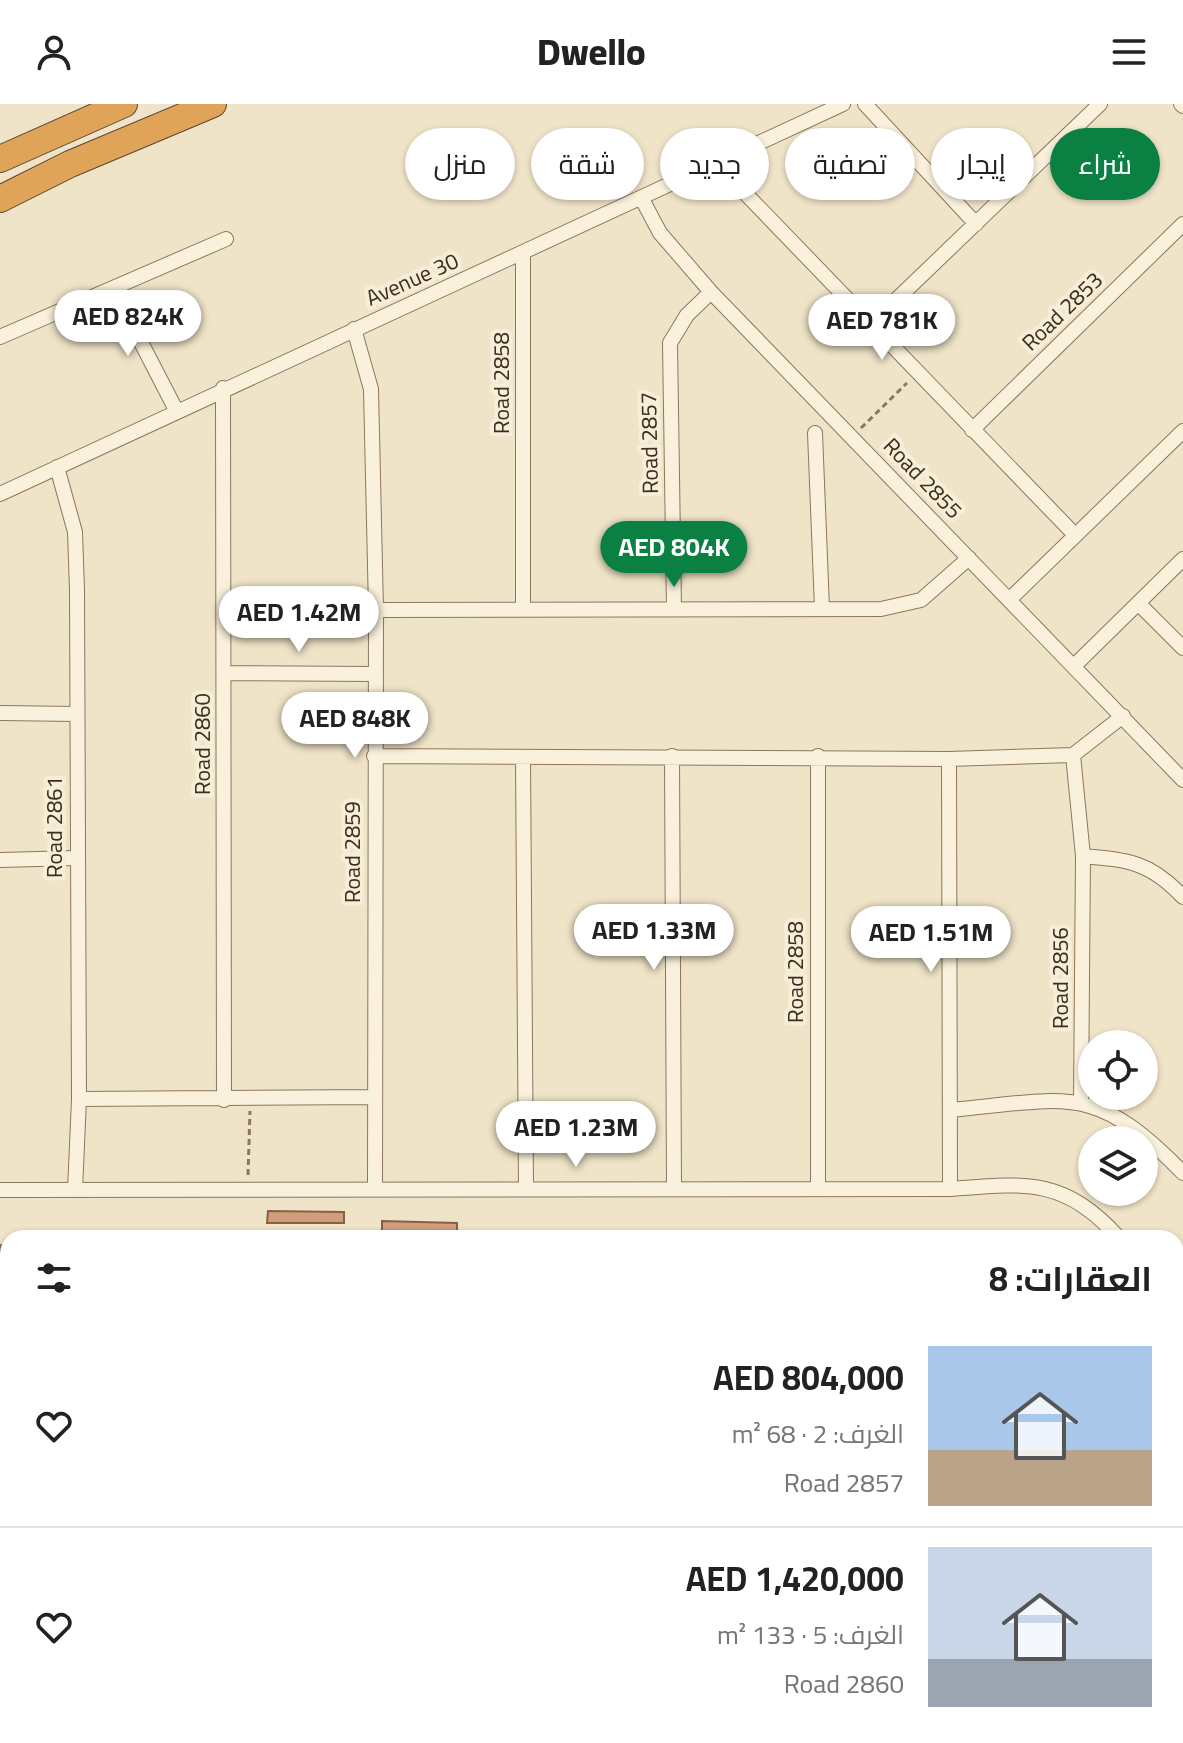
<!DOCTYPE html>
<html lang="ar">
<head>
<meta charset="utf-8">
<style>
  :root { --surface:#fff; --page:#f6f6f6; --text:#222; --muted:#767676; --line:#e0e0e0; --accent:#0b8043 }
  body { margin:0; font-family:Georgia,Cairo,serif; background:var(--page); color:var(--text); direction:rtl; height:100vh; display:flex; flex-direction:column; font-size:30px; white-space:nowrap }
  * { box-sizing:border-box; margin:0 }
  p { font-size:26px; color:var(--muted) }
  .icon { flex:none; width:44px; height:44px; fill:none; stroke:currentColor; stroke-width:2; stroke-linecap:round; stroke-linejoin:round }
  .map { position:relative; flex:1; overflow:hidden; direction:ltr }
  .panel { position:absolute; left:0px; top:1126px; width:1184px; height:514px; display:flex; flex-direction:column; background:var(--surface); border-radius:24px 24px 0 0; box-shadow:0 2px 6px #0004; direction:rtl }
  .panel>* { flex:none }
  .banner { position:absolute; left:24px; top:24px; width:1136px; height:72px; direction:rtl; display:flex; gap:16px }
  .buttons { position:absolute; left:1078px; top:926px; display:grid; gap:16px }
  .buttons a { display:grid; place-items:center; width:80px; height:80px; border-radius:50%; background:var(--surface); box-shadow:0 2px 6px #0004; font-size:40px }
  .price { position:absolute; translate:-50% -68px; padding:0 18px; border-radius:28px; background:#fff; color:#222; font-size:26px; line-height:52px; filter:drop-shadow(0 2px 4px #0008) }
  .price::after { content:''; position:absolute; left:50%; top:48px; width:24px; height:18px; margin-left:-12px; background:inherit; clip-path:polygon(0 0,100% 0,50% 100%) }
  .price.current { background:var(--accent); color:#fff }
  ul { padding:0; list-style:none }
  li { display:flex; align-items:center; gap:24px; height:200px; padding:0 32px }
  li+li { border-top:2px solid var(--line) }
  li span { display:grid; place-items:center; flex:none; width:224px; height:160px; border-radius:0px; color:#555 }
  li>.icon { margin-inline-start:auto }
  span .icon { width:96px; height:96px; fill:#fffc; stroke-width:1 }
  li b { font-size:34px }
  h2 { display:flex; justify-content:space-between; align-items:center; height:96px; padding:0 32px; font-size:34px }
  .tag { padding:0 28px; border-radius:36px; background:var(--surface); box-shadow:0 2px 6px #0004; font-size:28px; line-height:72px }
  .tag.current { background:var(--accent); color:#fff }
  header { display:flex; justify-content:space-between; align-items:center; height:104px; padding:0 32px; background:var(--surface); font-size:36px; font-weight:800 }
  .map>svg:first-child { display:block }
  .building { fill:#cf9f7d; stroke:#8d5f41; stroke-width:2 }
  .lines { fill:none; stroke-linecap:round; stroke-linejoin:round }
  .street-casing { stroke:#8d765c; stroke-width:16 }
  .highway-casing { stroke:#5b4430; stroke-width:28 }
  .path { stroke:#8d765c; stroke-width:3; stroke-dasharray:6 4; stroke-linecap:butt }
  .street { stroke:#faf1dc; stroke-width:14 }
  .highway { stroke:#e0a458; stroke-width:26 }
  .labels { text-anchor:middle; stroke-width:8; stroke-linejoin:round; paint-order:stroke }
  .street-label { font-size:22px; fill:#3d2e20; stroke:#f7eed8 }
</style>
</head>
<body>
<header><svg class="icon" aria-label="menu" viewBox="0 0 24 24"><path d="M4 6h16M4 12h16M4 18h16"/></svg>Dwello<svg class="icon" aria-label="person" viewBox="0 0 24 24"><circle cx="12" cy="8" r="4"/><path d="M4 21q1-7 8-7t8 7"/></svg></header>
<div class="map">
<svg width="1183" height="1639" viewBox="0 0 1183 1639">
  <rect width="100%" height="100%" fill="#f0e4c8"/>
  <path class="building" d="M268,1107L344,1108V1119H267Z
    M382,1117L457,1119V1134H382Z
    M0,1141L8,1142V1183H0Z
    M0,1299H8V1322H0Z
    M0,1339L8,1340V1382H0Z"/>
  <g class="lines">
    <g class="street-casing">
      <path id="street" d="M865,0L976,120
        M1181,0L1183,2
        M716,59L1075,431
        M642,95L660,129L711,188L1183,676
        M113,184L176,306
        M871,220L1100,0
        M354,225L371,285L376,506L375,1083
        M0,233L226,135
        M223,284L224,996
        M972,326L1183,120
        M815,329L822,504
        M57,363L75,428L77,486L79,995L75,1086
        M0,390L843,0
        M1011,494L1183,327
        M1138,499L1183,544
        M674,504L670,239L687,211L711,188
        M523,505V149
        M376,506L881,505L921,496L969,454
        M1075,561L1183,455
        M224,569L374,570
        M0,609L77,610
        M1073,651L1083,752L1081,997
        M374,652L949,655L1073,651L1123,612
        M672,652L674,1083
        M818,652V1084
        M523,654L526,1085
        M949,655L950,1085
        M1083,752C1129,756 1150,758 1183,793
        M0,756L75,754
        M79,995L373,993
        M950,1006C1069,995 1094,978 1183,1069
        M0,1086L950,1085C1025,1079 1064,1073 1119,1134
        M1176,1195L1183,1202
        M1176,1531L1183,1533"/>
    </g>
    <g class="highway-casing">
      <path id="highway" d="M0,55L124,0
        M0,95L70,60L213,0"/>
    </g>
    <path class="path" d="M861,324L907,279
      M248,1071L250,1007"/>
    <use href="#street" class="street"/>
    <use href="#highway" class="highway"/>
  </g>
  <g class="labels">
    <g class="street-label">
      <text transform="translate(412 175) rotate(-24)" y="8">Avenue 30</text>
      <text transform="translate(1062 207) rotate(-44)" y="8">Road 2853</text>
      <text transform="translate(501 279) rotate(-90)" y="8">Road 2858</text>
      <text transform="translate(649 339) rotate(-91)" y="8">Road 2857</text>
      <text transform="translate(923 374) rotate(46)" y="8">Road 2855</text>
      <text transform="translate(202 640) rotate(-90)" y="8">Road 2860</text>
      <text transform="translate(54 723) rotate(-90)" y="8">Road 2861</text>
      <text transform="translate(352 748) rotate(-90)" y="8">Road 2859</text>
      <text transform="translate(795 868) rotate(-90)" y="8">Road 2858</text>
      <text transform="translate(1060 874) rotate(-90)" y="8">Road 2856</text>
    </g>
  </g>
</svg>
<div class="buttons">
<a><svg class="icon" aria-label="locate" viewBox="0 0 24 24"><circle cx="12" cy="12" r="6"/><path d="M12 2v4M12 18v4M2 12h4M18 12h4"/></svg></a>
<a><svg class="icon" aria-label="layers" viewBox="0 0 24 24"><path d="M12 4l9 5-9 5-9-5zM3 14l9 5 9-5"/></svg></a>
</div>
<b class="price" style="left:128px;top:254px">AED 824K</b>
<b class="price" style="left:882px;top:258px">AED 781K</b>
<b class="price current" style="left:674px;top:485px">AED 804K</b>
<b class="price" style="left:299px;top:550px">AED 1.42M</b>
<b class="price" style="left:355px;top:656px">AED 848K</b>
<b class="price" style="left:654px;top:868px">AED 1.33M</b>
<b class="price" style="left:931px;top:870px">AED 1.51M</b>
<b class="price" style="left:576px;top:1065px">AED 1.23M</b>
<div class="banner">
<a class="tag current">شراء</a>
<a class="tag">إيجار</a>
<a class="tag">تصفية</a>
<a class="tag">جديد</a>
<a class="tag">شقة</a>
<a class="tag">منزل</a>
</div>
<section class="panel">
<h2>العقارات: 8<svg class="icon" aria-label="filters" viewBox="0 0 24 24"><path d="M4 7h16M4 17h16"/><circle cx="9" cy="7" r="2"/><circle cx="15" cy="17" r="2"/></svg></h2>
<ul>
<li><span style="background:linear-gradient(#a9c7e8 65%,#b9a48a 0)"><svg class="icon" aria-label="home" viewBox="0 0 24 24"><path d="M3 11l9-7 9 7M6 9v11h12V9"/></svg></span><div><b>AED 804,000</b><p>الغرف: 2 · 68 m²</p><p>Road 2857</p></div><svg class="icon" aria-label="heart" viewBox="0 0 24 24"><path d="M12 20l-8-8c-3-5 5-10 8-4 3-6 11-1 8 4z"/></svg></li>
<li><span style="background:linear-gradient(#c9d6e8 70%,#9aa5b1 0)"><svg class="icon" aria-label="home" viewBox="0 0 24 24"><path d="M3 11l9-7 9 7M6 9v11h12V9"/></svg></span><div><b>AED 1,420,000</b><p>الغرف: 5 · 133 m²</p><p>Road 2860</p></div><svg class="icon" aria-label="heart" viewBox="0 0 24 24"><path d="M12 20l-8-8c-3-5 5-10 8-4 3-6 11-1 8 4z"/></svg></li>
</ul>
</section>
</div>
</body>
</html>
